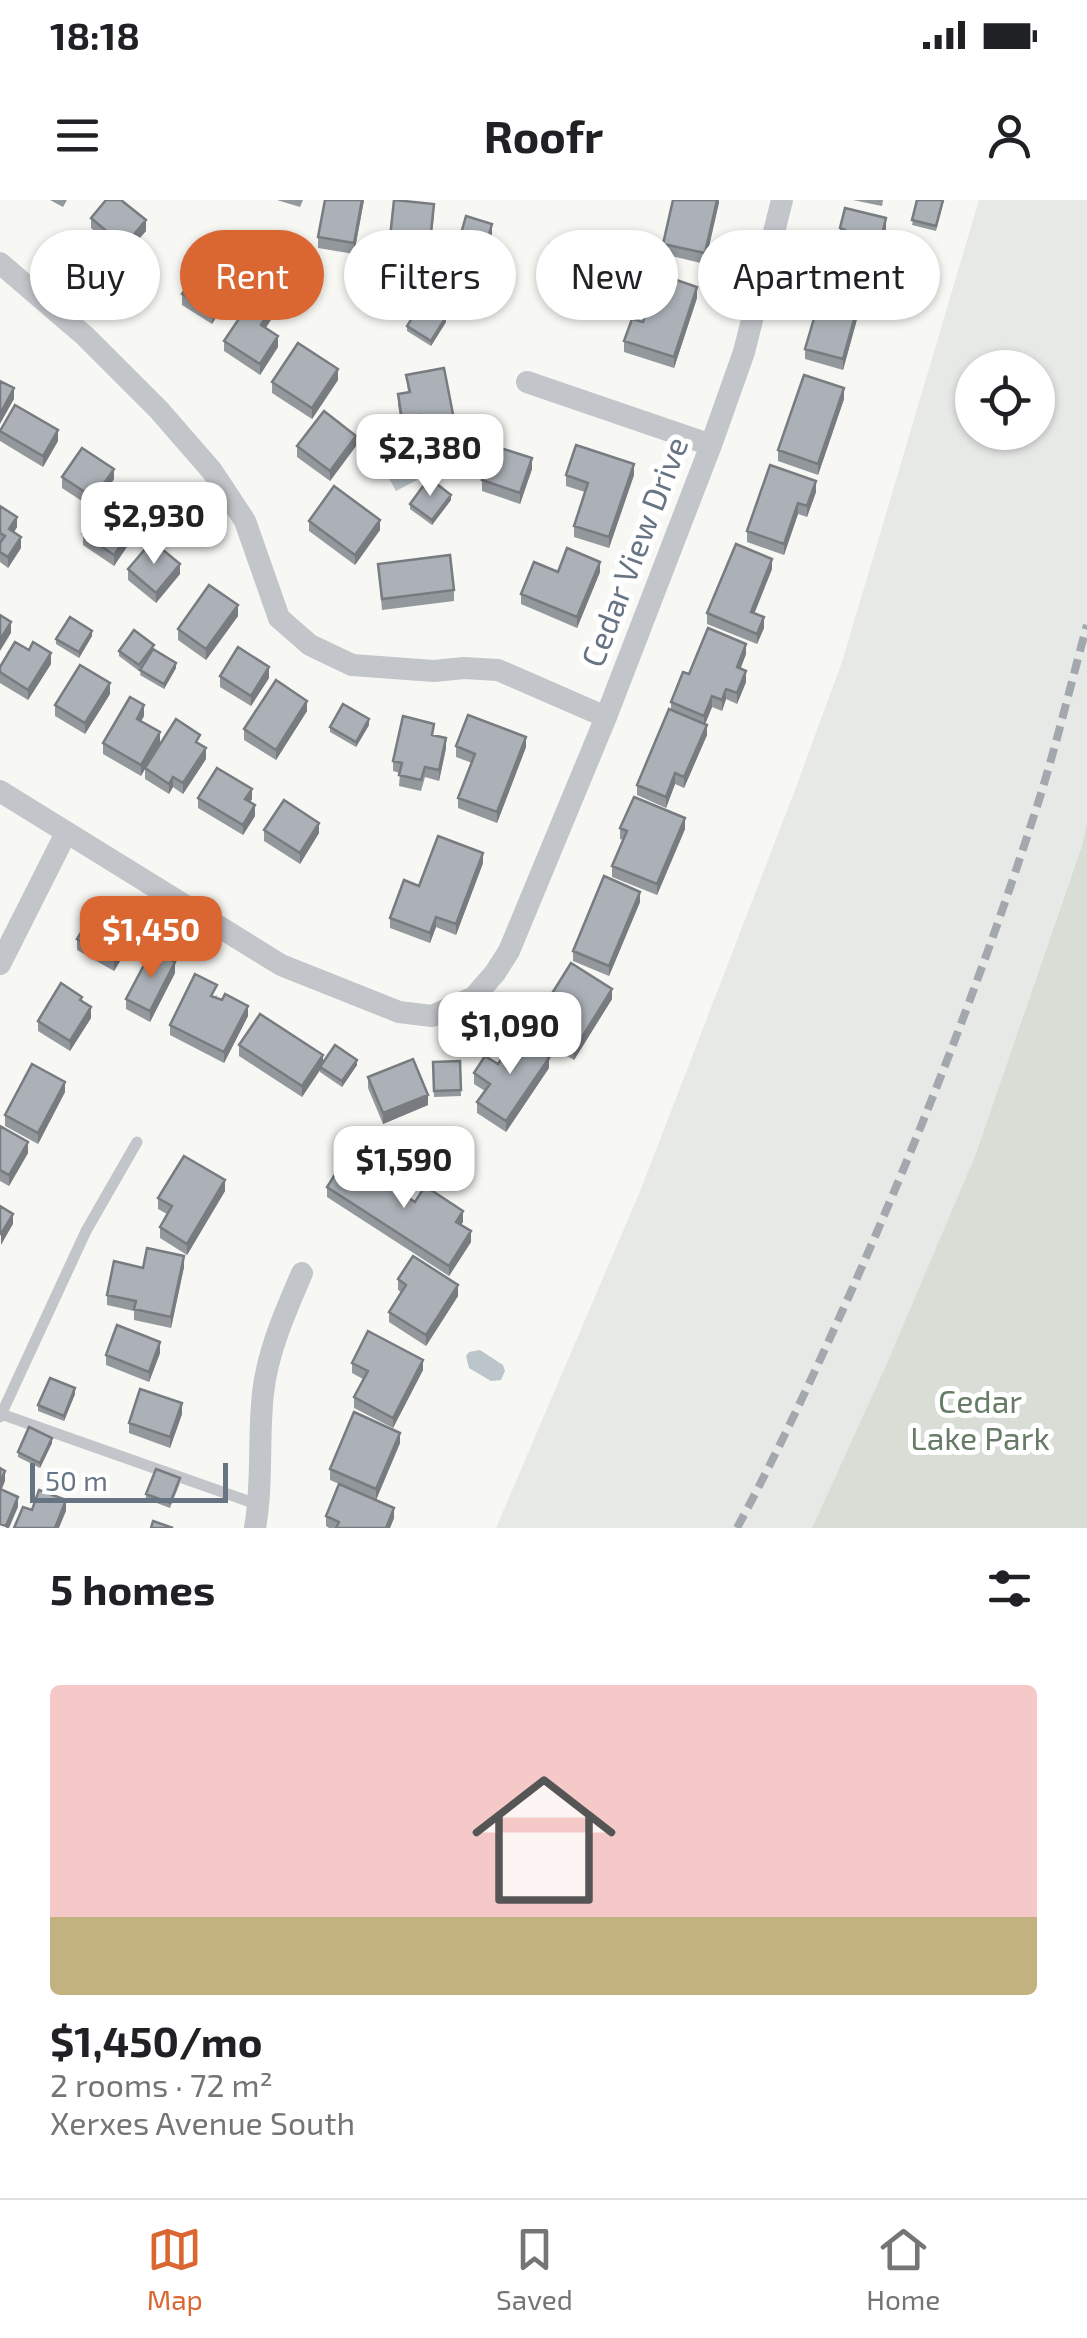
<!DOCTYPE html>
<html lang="en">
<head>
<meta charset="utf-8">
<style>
  :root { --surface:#fff; --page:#f2f2f2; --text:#202124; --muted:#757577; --line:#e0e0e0; --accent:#da6731 }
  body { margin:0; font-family:"Exo 2",sans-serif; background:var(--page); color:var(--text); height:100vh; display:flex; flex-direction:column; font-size:38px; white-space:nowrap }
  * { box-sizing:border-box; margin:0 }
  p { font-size:32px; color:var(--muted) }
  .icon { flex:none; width:55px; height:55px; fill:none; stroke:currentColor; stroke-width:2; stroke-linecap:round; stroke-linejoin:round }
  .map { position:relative; height:1328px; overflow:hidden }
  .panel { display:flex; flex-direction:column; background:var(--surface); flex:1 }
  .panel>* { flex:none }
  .hud { position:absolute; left:30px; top:30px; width:1028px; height:90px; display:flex; gap:20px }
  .buttons { position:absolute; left:955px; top:150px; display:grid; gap:20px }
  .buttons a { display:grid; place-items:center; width:100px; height:100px; border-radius:50%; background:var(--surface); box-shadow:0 2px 8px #0004; font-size:50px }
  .scale { position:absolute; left:30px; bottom:25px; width:198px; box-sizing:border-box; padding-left:10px; border:5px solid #677483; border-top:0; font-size:28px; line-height:35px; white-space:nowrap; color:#677483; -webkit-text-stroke:8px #fff; paint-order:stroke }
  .price { position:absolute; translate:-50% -85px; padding:0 22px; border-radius:20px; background:#fff; color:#222; font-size:32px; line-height:65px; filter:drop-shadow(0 2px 5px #0008) }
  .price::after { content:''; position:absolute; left:50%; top:60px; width:30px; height:22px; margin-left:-15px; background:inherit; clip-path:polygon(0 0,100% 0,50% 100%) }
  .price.selected { background:var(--accent); color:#fff }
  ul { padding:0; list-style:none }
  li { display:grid; align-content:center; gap:20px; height:530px; padding:0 50px }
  li span { display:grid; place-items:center; height:310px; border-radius:10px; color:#555 }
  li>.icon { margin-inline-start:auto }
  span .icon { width:180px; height:180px; fill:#fffc; stroke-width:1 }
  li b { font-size:42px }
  h2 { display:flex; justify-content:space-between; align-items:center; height:120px; padding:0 50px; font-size:42px }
  .pill { padding:0 35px; border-radius:45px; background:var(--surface); box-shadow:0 2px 8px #0004; font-size:35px; line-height:90px }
  .pill.selected { background:var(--accent); color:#fff }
  .status { display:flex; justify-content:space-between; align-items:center; height:70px; padding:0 50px; background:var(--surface); direction:ltr }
  .status svg { height:28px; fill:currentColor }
  header { display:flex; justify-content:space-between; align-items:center; height:130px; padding:0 50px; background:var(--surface); font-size:45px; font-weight:700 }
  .tabs { display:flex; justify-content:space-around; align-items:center; height:140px; border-top:2px solid var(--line); background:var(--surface); font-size:28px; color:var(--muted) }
  .tabs a { display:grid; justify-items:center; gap:5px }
  .tabs .selected { color:var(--accent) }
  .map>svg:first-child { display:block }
  .built { fill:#e7e9e7; fill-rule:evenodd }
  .green { fill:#d8ddd5 }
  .water { fill:#bcc5ca }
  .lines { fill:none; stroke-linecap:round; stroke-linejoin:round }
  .lane { stroke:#c2c5c9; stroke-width:11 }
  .street { stroke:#c2c5c9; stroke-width:22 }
  .rail { stroke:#a3a8ae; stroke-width:8; stroke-dasharray:15 8; stroke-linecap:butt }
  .wall { fill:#93989d }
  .shaded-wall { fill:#787c80 }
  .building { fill:#abb1b7; stroke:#787c80; stroke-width:2.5 }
  .labels { text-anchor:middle; stroke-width:10; stroke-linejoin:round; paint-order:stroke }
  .street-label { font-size:32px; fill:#677483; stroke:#fff }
  .park-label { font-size:32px; fill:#687b66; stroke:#fff }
</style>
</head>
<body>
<div class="status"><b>18:18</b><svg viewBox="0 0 49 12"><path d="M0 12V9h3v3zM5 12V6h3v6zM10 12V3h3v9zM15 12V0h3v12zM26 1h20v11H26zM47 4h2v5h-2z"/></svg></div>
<header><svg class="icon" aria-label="menu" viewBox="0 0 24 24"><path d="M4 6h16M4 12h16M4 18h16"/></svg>Roofr<svg class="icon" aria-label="person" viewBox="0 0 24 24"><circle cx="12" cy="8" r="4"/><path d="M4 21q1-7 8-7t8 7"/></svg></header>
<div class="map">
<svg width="1087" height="1328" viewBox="0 0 1087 1328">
  <rect width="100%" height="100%" fill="#f7f7f4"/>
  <path class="built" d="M979,0H1087V622L1082,644L975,956L887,1163L812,1328H496L641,989L795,590L843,459ZM972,168H1038V232H972Z"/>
  <path class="green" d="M1087,622V1328H812L887,1163L975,956L1082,645Z"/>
  <path class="water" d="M396,242L417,280L396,291L375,253Z
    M480,1150L503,1165L505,1171L501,1180L491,1181L469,1168L466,1156L469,1152Z"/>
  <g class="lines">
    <path class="lane" d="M1,1214L259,1305
      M0,1217L86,1031L137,942"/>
    <path class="street" d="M0,63L85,136L159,210L212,271L245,321L279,418L310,445L352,465L434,471L464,468L498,470L606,517
      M527,182L711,245
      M0,591L281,765L399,812L432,816L474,797L495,773L509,751L606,517L711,245L744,152L782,0
      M0,764L66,633
      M255,1328C263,1283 258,1238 263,1193C268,1150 285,1113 302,1073"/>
    <path class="rail" d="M737,1328C778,1252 814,1174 849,1096C921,934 985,769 1039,600C1057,543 1071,483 1087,425"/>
  </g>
  <path class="wall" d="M50,0H67L63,7Z
    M277,0H303L300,7Z
    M364,0L354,54L318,48V37Z
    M719,0L705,64L663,54V44Z
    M853,0H883L882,6Z
    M917,0H944L936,31L912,25Z
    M434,15L429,62L389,58V47Z
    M91,18L146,31L124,56L91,28Z
    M840,28L886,29L870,95L839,88V77L843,62H840V51L843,40L840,39Z
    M492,35L470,108L445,101V90Z
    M571,51L604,55L601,62L617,78L606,110L539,87V76Z
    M275,75L266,89L279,108L265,128L278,147L260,175L224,151V141L259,88L256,86V80Z
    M234,90L212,124L182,105V94Z
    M697,98L674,168L624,152V141L643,122Z
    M859,112L843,170L805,159V149Z
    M446,122L431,146L407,131V126Z
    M406,175L457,245L425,252L420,226L402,230L398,205V194L408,192Z
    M338,180L312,219L272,193V182Z
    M844,199L818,275L778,261V250Z
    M0,231L58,241L43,267L0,241Z
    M297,246H356L330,281L297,257Z
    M532,269L520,304L482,291V280Z
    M566,275H634L609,348L574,337V326L585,292L566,286Z
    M62,277L114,279L94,309L62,288Z
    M816,292L807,317L798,314L784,355L747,342V331Z
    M451,300L432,325L410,309V304Z
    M0,306L17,327L14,332L21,348L8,368L0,362Z
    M309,321L380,330L355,365L309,331Z
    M143,323L114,366L83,345V334Z
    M378,364L454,390V401L382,410Z
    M128,369L180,374L156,403L128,380Z
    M772,369L754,413L764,428L757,444L707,424V413Z
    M558,372H600L577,428L521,404V394Z
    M238,416L206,460L178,440V429Z
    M92,436L79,458L56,444V439Z
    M29,450L51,464L28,500L0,483V467Z
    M154,450L176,468L164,489L140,475L141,469L139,471L119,456V451Z
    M746,454L740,469L746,482L737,504L726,499L722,511L712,507L705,524L707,535L684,588L675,584L666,608L637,595V585L671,509V502L689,474Z
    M220,476L269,478L251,506L220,487Z
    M110,494L85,534L55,516V505Z
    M307,511L276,560L244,540V529Z
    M144,516L141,521L160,543L146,567L200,544L206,559L183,594L173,587L169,594L145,579V569L141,576L103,554V543Z
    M369,525L356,547L330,532V527Z
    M434,535L446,548L439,581L425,577L421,591L399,586L400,573L393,571V561Z
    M456,546L526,547L497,623L458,608V598L472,563L456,557Z
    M198,598L252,599L250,602L255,616L243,635L198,608Z
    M620,628L685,629L657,695L612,677V666L623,640L620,639Z
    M264,630L319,633L300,664L264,641Z
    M483,663L456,735L436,727L430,743L390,728V718Z
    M640,702L609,776L573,761V751Z
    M103,732L134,738L114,771L77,750V739Z
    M175,773L150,822L126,809V799Z
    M217,795L216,798L248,816L224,863L170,835V825Z
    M551,795L612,799L574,860L544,842V831L558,809L551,805Z
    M82,802L91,818L70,851L38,831V821Z
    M239,845L323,863L357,865L342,887L320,872V869L302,897L239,856Z
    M460,861L461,896L434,897L433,862Z
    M498,864L549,868L506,932L477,913V902L485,891L474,884V873Z
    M368,877L428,905L383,924L368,888Z
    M65,892L38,944L5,926V915Z
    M0,926L28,953L9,986L0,981Z
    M327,987L463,1022L461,1025L471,1042L449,1076L327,997Z
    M225,991L187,1055L160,1038V1027L167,1014L158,1009V998Z
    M184,1067L171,1128L134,1120V1111L107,1105V1095L143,1068Z
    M398,1079L458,1096L426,1146L389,1122V1112L401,1092L398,1090Z
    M160,1153L149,1182L106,1165V1155Z
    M352,1163L423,1170L393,1228L354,1208V1197L363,1179L352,1173Z
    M75,1194L64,1221L38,1211V1205Z
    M182,1214L170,1248L129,1233V1223Z
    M52,1243L40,1268L18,1257V1252Z
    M400,1243L376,1300L330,1280V1269Z
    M180,1283L170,1308L146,1299V1294Z
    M326,1316L394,1318L390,1328H329L326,1326Z"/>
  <path class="shaded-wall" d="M362,0H364L354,54V43Z
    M717,0H719V3L705,64V53Z
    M886,18V29L870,95V85Z
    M146,20V31L124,56V46Z
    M492,24V35L470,108V98Z
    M617,68V78L606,110V99Z
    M275,70V75L265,92V86Z
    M234,80V90L212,124V114Z
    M697,87V98L674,168V157Z
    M279,97V108L261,135V125Z
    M859,101V112L843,170V159Z
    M446,117V122L431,146V141Z
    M278,136V147L260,175V164Z
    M338,169V180L312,219V208Z
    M14,188V199L0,224V214Z
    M844,188V199L818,275V264Z
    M420,215V226L402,230V219Z
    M58,230V241L43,267V256Z
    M457,235V245L425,252V241Z
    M356,236V246L330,281V271Z
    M532,258V269L520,304V293Z
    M634,264V275L609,348V337Z
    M114,269V279L94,309V298Z
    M816,281V292L807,317V306Z
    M451,295V300L432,325V320Z
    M798,303V314L784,355V344Z
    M143,312V323L114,366V355Z
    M17,317V327L9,340V329Z
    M380,320V330L355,365V355Z
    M21,337V348L8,368V357Z
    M772,359V369L751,422V412Z
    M600,362V372L577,428V417Z
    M180,364V374L156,403V393Z
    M238,405V416L206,460V449Z
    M764,417V428L757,444V434Z
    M11,422V433L0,451V440Z
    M92,431V436L79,458V452Z
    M746,444V454L737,478V467Z
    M51,453V464L28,500V490Z
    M176,463V468L164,489V484Z
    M269,467V478L251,506V496Z
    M746,471V482L737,504V493Z
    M110,483V494L85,534V523Z
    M726,489V499L722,511V500Z
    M712,496V507L704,527V516Z
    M307,501V511L276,560V550Z
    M144,505V516L137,529V519Z
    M369,519V525L356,547V542Z
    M707,525V535L684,588V577Z
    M160,532V543L141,576V565Z
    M526,537V547L497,623V612Z
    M446,538V548L439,581V570Z
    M206,548V559L183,594V583Z
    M675,573V584L666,608V597Z
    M173,577V587L169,594V584Z
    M252,589V599L245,610V599Z
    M255,605V616L243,635V625Z
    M685,618V629L657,695V684Z
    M319,623V633L300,664V653Z
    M483,653V663L456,735V724Z
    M640,692V702L609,776V766Z
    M436,717V727L430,743V733Z
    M134,728V738L114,771V760Z
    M175,762V773L150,822V811Z
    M612,789V799L574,860V850Z
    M248,806V816L224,863V852Z
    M91,807V818L70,851V841Z
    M323,855V866L302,897V886Z
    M549,858V868L506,932V921Z
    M357,860V865L342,887V881Z
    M65,882V892L38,944V933Z
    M428,895V905L383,924V913Z
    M28,942V953L9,986V975Z
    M225,980V991L187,1055V1044Z
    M463,1011V1022L456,1032V1022Z
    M13,1014V1024L1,1045V1034Z
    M471,1031V1042L449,1076V1066Z
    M184,1056V1067L171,1128V1117Z
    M458,1085V1096L426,1146V1135Z
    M160,1142V1153L149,1182V1172Z
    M423,1160V1170L393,1228V1218Z
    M75,1188V1194L64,1221V1216Z
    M182,1203V1214L170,1248V1237Z
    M400,1233V1243L376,1300V1289Z
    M52,1238V1243L40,1268V1263Z
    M5,1271V1281L0,1294V1283Z
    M18,1297V1307L9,1328H6Z
    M66,1300V1311L59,1328H55Z
    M394,1308V1318L390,1328H386Z"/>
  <path class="building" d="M106,0H121L146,20L124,46L91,18Z
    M325,0H362L354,43L318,37Z
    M394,0L434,4L429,51L389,47Z
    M673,0H717L705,53L663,44Z
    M917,0H943L936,26L912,20Z
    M845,8L886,18L870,85L839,77L846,52L840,51L845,30L840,28Z
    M466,16L492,24L470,98L445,90Z
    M577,35L604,44L598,61L617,68L606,99L539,76L550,44L571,51Z
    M204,60L234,80L212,114L182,94Z
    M266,63L275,70L265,86L256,80Z
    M659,74L697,87L674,157L624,141L632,119L643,122Z
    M261,86L279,97L261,125L278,136L260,164L224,141Z
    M822,91L859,101L843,159L805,149Z
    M422,102L446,117L431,141L407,126Z
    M298,143L338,169L312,208L272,182Z
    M444,168L457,235L425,241L420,215L402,219L398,194L410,192L406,175Z
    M804,175L844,188L818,264L778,250Z
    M0,181L14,188L0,214Z
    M15,205L58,230L43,256L0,231Z
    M324,211L356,236L330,271L297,246Z
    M576,245L634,264L609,337L574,326L588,283L566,275Z
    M494,246L532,258L520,293L482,280Z
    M82,248L114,269L94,298L62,277Z
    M770,265L816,281L807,306L798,303L784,344L747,331Z
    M429,278L451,295L432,320L410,304Z
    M334,286L380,320L355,355L309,321Z
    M112,291L143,312L114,355L83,334Z
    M0,306L17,317L9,329L21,337L8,357L0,352V343L5,336L0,333Z
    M152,341L180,364L156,393L128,369Z
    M736,344L772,359L751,412L764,417L757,434L707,413Z
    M567,348L600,362L577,417L521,394L534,362L558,372Z
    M450,355L454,390L382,399L378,364Z
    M209,385L238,405L206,449L178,429Z
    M0,415L11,422L0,440Z
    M70,417L92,431L79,452L56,439Z
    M708,428L746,444L737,467L746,471L737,493L726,489L722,500L712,496L704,516L671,502L683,472L689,474Z
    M134,430L154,445L139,465L119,451Z
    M15,442L29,450L33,442L51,453L28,490L0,472V467Z
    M238,447L269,467L251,496L220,476Z
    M153,449L176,463L164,484L140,470Z
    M80,465L110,483L85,523L55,505Z
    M276,480L307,501L276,550L244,529Z
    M130,497L144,505L137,519L160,532L141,565L103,543Z
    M343,504L369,519L356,542L330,527Z
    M669,509L707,525L684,577L675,573L666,597L637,585Z
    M468,515L526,537L497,612L458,598L475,554L456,546Z
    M403,516L434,524L432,535L446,538L439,570L425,567L421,580L399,575L402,563L393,561Z
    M176,519L200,535L196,542L206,548L183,583L173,577L169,584L145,568Z
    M217,568L252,589L245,599L255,605L243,625L198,598Z
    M634,597L685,618L657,684L612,666L627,631L620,628Z
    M284,600L319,623L300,653L264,630Z
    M438,636L483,653L456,724L436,717L430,733L390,718L404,680L419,686Z
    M604,676L640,692L609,766L573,751Z
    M113,715L134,728L114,760L77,739L87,723L103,732Z
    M152,750L175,762L150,811L126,799Z
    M571,763L612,789L574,850L544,831L563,802L551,795Z
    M195,774L217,785L211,796L222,800L225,794L248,806L224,852L170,825Z
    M61,783L82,797L80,800L91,807L70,841L38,821Z
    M260,814L323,855L302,886L239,845Z
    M517,836L549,858L506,921L477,902L490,884L474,873L485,856L498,864Z
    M335,845L357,860L342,881L320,867Z
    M413,859L428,895L383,913L368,877Z
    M460,861L461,890L434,891L433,862Z
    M32,864L65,882L38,933L5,915Z
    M0,926L28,942L9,975L0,970Z
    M184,956L225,980L187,1044L160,1027L172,1006L158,998Z
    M346,957L415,1002L425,986L463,1011L456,1022L471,1031L449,1066L327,987Z
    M0,1006L13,1014L1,1034H0Z
    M147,1048L184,1056L171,1117L134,1109L136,1101L107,1095L114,1061L143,1068Z
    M413,1056L458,1085L426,1135L389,1112L406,1085L398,1079Z
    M117,1125L160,1142L149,1172L106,1155Z
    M368,1131L423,1160L393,1218L354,1197L368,1171L352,1163Z
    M50,1178L75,1188L64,1216L38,1205Z
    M140,1189L182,1203L170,1237L129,1223Z
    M354,1212L400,1233L376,1289L330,1269Z
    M29,1227L52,1238L40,1263L18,1252Z
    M0,1268L5,1271L0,1283Z
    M156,1269L180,1278L170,1303L146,1294Z
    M339,1284L394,1308L386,1328H336L339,1322L326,1316Z
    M0,1289L18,1297L6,1326L0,1324Z
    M39,1290L66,1300L55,1328H14L23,1307L32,1310Z
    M153,1321L173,1328H151Z"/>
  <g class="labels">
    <g class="street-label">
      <text transform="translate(635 352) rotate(-69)" y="11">Cedar View Drive</text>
    </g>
    <g class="park-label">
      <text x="980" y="1213">Cedar<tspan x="980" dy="37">Lake Park</tspan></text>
    </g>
  </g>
</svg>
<div class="buttons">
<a><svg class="icon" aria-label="locate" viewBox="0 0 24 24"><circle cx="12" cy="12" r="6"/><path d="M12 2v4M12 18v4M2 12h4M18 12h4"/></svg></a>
</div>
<div class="scale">50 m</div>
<b class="price" style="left:430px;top:299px">$2,380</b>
<b class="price" style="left:154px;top:367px">$2,930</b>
<b class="price selected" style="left:151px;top:781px">$1,450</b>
<b class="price" style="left:510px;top:877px">$1,090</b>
<b class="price" style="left:404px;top:1011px">$1,590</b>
<div class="hud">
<a class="pill">Buy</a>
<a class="pill selected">Rent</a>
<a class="pill">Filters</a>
<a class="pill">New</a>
<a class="pill">Apartment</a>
</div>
</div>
<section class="panel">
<h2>5 homes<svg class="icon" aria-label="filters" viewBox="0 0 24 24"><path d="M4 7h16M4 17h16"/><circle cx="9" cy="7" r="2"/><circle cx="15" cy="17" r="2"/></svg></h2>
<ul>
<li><span style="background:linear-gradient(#f6c9c9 75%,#c2b280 0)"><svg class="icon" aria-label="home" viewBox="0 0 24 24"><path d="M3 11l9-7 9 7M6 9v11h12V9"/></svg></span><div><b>$1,450/mo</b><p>2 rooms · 72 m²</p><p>Xerxes Avenue South</p></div></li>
</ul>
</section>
<nav class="tabs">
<a class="selected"><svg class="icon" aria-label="map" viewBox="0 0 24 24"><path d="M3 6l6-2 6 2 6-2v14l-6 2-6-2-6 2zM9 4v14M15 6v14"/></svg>Map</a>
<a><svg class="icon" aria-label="saved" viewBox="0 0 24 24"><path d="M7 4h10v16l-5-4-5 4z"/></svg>Saved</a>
<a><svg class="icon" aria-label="home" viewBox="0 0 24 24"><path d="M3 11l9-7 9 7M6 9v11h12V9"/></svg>Home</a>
</nav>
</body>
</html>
